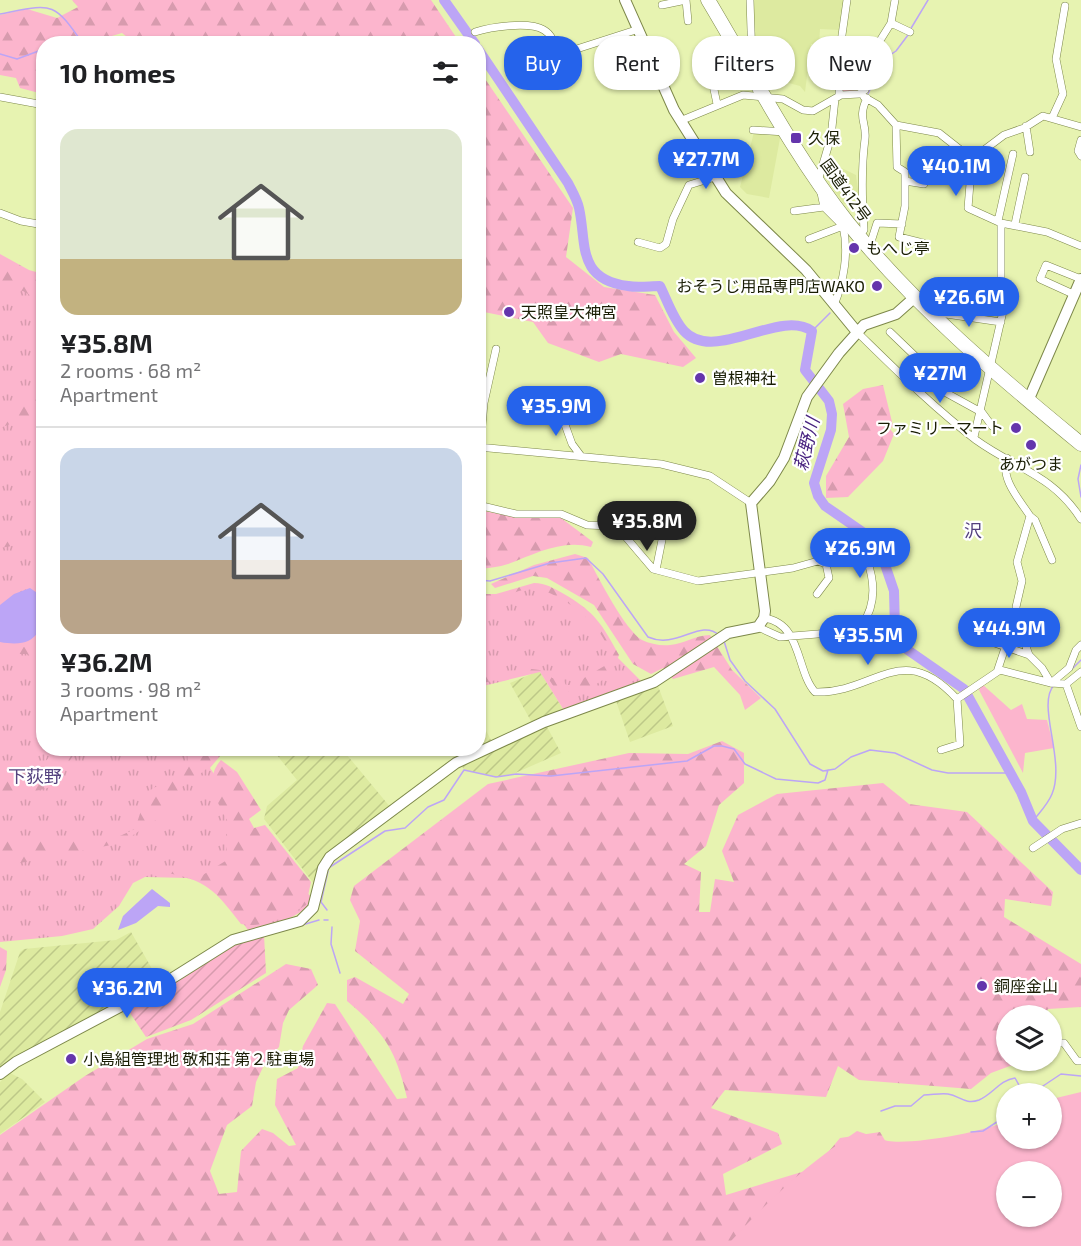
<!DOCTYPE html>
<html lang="en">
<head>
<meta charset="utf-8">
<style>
  :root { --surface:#fff; --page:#f2f2f2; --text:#202124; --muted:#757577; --line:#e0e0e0; --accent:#2563eb }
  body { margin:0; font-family:"Exo 2","Noto Sans JP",sans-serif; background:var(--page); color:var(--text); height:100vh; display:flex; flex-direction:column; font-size:22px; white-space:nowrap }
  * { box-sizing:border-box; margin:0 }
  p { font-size:20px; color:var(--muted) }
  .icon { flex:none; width:33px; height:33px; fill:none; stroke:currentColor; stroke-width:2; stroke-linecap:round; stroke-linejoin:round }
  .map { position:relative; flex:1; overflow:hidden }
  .drawer { position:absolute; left:36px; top:36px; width:450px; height:720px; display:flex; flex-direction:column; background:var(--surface); border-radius:24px; box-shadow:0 2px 4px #0004 }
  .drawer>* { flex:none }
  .hud { position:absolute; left:504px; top:36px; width:486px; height:54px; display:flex; gap:12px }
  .controls { position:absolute; left:996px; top:1005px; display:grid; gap:12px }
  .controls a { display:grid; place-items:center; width:66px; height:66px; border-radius:50%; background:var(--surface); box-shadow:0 2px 4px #0004; font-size:30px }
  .price { position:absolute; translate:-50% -51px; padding:0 14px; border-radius:21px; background:var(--accent); color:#fff; font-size:20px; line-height:39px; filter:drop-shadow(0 2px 3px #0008) }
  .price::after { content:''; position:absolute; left:50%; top:36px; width:18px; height:14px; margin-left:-9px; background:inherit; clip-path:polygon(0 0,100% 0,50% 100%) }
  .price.on { background:#222; color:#fff }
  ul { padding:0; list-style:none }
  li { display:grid; align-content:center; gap:12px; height:318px; padding:0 24px }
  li+li { border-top:2px solid var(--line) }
  li span { display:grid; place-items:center; height:186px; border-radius:18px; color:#555 }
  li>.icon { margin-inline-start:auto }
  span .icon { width:108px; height:108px; fill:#fffc; stroke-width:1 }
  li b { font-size:26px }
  h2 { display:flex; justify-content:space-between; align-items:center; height:72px; padding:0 24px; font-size:26px }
  .pill { padding:0 21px; border-radius:24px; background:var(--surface); box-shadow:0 2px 4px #0004; font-size:21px; line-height:54px }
  .pill.on { background:var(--accent); color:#fff }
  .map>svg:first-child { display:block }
  .built { fill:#ddeaa0 }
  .industrial { fill:url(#industrial-furrows) }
  .grass { fill:url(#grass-tufts) }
  .forest { fill:url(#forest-firs); fill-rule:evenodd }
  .park { fill:#fcb5cd; fill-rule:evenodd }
  .garden { fill:url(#garden-furrows) }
  .water { fill:#bca5f6 }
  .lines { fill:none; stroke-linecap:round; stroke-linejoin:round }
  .stream { stroke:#bca5f6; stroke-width:1.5 }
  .river { stroke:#bca5f6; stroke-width:10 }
  .street-casing { stroke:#7d884a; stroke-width:8 }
  .secondary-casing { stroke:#7d884a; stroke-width:12 }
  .highway-casing { stroke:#7d884a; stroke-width:15 }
  .street { stroke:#fff; stroke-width:7 }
  .secondary { stroke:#fff; stroke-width:10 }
  .highway { stroke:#fff; stroke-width:14 }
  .poi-dot { fill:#6435ac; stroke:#fff; stroke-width:2 }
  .labels { text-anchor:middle; stroke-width:4.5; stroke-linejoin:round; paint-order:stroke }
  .poi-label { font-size:16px; fill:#191d04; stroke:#fff; text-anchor:start }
  .street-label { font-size:16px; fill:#191d04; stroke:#fff }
  .water-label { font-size:18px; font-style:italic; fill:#492480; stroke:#fff }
  .neighbourhood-label { font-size:18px; fill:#54417e; stroke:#fff }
</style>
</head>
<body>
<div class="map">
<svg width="1081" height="1246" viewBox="0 0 1081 1246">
  <defs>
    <pattern id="industrial-furrows" width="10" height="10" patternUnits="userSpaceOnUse" patternTransform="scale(1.5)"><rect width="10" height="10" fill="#ddeaa0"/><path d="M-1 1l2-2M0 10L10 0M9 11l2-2" fill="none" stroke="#bdc888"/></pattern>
    <pattern id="grass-tufts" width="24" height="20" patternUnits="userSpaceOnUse" patternTransform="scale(1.5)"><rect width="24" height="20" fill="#fcb5cd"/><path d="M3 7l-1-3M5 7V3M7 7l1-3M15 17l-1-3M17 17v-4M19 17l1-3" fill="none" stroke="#d79bae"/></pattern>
    <pattern id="forest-firs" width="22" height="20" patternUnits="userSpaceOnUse" patternTransform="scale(1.5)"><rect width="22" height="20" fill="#fcb5cd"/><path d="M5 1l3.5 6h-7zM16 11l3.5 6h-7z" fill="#d79bae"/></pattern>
    <pattern id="garden-furrows" width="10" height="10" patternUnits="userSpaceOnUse" patternTransform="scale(1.5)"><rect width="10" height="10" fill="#fcb5cd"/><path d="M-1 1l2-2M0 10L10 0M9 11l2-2" fill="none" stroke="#d79bae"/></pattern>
  </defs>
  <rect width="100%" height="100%" fill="#e7f3b1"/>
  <path class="built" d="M753,0H845L840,30L820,29L819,44H811L805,92L800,86L767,77L758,78L754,71Z
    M840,65L870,70L867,83L862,91L841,92Z
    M754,132L781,133L769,198L747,194L740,187Z
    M825,160L856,175L860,203L844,204L822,174Z"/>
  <path class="industrial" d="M536,672H540L565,712L532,723L510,683Z
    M658,686L673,726L630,742L616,701Z
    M478,715L492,742L478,748Z
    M546,725L561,753L513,774L496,777L464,770L461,764Z
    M272,749H342L391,808L347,842L315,885L264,819L267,806L297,780Z
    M131,932L159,981L0,1068V1012L20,952L24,949L116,940Z
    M10,1073L22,1079L45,1102L0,1134V1082Z"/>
  <path class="grass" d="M0,271L43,285L44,748L226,749L210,768L255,834L312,898C302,921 271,922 248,930L219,891L207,883L187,878L145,877L133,883L119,906L93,929L62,936L0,942Z
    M543,585L585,608L615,655L641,681L565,712L540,672L479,687L478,596C501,597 520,586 543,585Z"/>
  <path class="forest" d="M72,0H431L460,43L136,44L122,33L88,43L44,44L43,94L20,88L16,78L0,75V15L27,9L57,18L78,7Z
    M479,70L573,208L566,257L604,287L655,295L674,332L696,358L683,367L621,354L599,362L548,343L533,322L479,311Z
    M0,254L29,270L43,274V303L23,291L0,295Z
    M883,385L893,426L890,429L894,434L883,461L848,497L826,498V476L849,437L843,404L863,389Z
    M35,397H43V411L0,428V424Z
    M478,510L523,518H561L593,542L591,547C562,539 535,554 508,564C499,567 489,568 479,569Z
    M0,522L12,546L0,548Z
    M43,551V570L32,583L23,585L19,582Z
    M575,554L588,558C598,577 625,630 642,640C650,644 661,646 670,645C684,644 695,635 710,635L732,670L761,698L745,710L740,695L714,667L673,679L663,668L651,674L633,664L594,605L547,578L533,576L495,588L491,584L534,565Z
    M534,583C546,583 553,588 564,594C595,612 602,624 619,655C609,686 588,689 558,693L544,672L535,671L479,684V674L532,669L547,671L552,678H562L566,685H572L606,665C606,660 608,652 607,647C602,624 555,588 532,589C511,589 505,603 479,598V594H496Z
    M43,636V663L32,664L27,654H0V647L17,648L36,645Z
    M722,741L744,753V783L719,805L706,846L684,864L701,872L699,912H710L715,879L734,882L722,851L738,815L777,794L883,783L909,804L967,812L1053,892L1051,906L1005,899L1004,917L1081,964V1007L1048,1009L1045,1015L1006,1016V1060L1023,1061L991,1073L971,1089L859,1080L838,1066L826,1097L725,1090L711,1108L778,1133L782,1144L723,1174L726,1195L815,1168L840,1138L880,1132L893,1154L1006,1138H1052L1081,1098V1215L923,1246H0V1135L85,1076L147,1039L193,1024L286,964L311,969L318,985L289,1010L283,1023L279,1047L266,1061L256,1082L252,1106L227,1125L210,1171L219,1194L237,1192L241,1151L262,1129L273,1133L289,1146L296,1145L275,1105L277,1079L298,1068L303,1046L327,1003L335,1004L397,1099L407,1098C396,1050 384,1032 347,1001V980L355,977L403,1004L409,994L355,951L360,921L350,900L354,886L488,784L629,753L688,754ZM1006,1172H1052V1216H1006Z
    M57,749H77L54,786L33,792L0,794V777L43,764Z
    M187,749H223L204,771L179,789L177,806L121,843L0,867V841H109L135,829L147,792L188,768Z
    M221,760L237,772L261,810L249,819L254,828L265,825L311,882L306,905C289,916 261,929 241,924C214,889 207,880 162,872L177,868L201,876L227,860L226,834L232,829C221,808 201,782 221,760Z
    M0,947L7,951L6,970L0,987Z"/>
  <path class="park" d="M841,70L852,71V76L867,78L865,86L856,91H843Z
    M982,684L1011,710L1022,704L1027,719L1047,720L1054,748L1025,753L1023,773L979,690Z
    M1081,1092V1246H731V1241C772,1197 806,1165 857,1131C867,1134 877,1139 888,1141C912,1145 985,1132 1006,1121V1138H1052V1099ZM1006,1172H1052V1216H1006Z"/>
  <path class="garden" d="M264,935L266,973L191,1020L146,1037L126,1007L230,944Z"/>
  <path class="water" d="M30,588L43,597C44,630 38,649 0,642V605L14,594Z
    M152,889L170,903V907L158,906L136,923L118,930L123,916Z"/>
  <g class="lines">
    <path class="stream" d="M0,14C52,4 53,0 83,44
      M910,30L928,0
      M0,54L17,59L44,49
      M868,94L884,59L896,51L908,35
      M812,331L830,313
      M1081,465L1078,479L1081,497
      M478,580L490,581L550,563L586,558L603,574L648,637C677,650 700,618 719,635
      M724,641L730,660L745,681L775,709L810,764L823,771L835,769L851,757L870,750L895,753L932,770L948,773H1010
      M1071,670L1081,660
      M1033,821C1040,812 1048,804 1052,794C1066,760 1036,705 1054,685
      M330,867L385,831L405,828L428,807L444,800L464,770L496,777L516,774L551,776L687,761L714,746H722L734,749L745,764L776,779L818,783L825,780L828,770
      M327,910L321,902L328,871
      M324,920H328
      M332,927L331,944L340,973
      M282,931L319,920
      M1031,1094L1061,1074L1081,1076
      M881,1111L895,1106H911L924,1095C932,1095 940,1093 948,1094C960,1096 965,1105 979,1100C993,1094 1000,1080 1015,1078L1024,1094
      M971,1132L983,1131L1006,1116"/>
    <path class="river" d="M444,0L475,44
      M478,49L568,183C572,191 577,199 579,208C587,243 576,279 628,286C638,288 650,286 660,286C667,300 673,319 684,331C714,364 780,308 812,331L805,370L829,401L832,414L831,430L814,483L818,496L825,506L867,535L879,547L894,591L895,630L902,646L964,689L1021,792L1033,821L1081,870"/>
    <g class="street-casing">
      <path id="street" d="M686,0L688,21
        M662,5L686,0
        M891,23L910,32
        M475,32C490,27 529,21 544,30C553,35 555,46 558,55
        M876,47L891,23L895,0
        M749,68L752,61L750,0
        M552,72V65L558,55L639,29
        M712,80L717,104
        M839,96L840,49L847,0
        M0,97L44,105
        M864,97L878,105L896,125L939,133L972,159
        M1052,118L1063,94L1056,59L1065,6
        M680,121L743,95L783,99L803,110L813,111L841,95L859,94L865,90
        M896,125L897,167L905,172V206L899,237L923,243
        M1026,126L1030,152
        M753,130L785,132
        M1081,140L1078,151L1081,156
        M666,154L693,141
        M818,181L831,137L835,99
        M905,181L924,184
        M794,211L824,207L821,193
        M0,213L21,221L44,225
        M998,221L1013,154
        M1001,223L1047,232L1081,246
        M1015,224L1025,177
        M859,235L864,230C862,200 861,169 865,139C867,122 857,119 867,98
        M809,239L843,226L824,207
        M638,242L660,248L666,244L673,219L689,185L715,177
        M869,248L877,223L902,224
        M1073,294L1040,279L1046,265L1081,279
        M834,305C844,281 849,252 843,226L847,221
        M934,316L939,313L1001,322
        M857,332C895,369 934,408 976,440C1016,469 1052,474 1081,519
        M890,332L915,356L904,375
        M907,377L930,384L981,412
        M559,408L572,444L581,456
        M981,411L992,426
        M974,437L1004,307L1001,284V223L968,208L972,159L1004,135L1024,128L1043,116L1081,127
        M478,447L661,464L710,476L751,503
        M480,448L484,403L496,349
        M1007,458C1000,479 1019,499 1030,516L1017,562L1022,581L1016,607L1018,624L1029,655L1042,668L1051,683L1069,668L1076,650L1081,645
        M478,505L516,514H561L587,525L611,526L619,529L653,569L698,581L793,568L818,561L826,564L834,559L867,560C875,582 876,605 862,625L830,633L780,637L758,627
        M1030,516L1035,520L1052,560
        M656,570L662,540
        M817,594L829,578L826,564
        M764,618C802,623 796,671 815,692C875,694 901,638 957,699L1000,670L1051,683L1066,684L1081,672
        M966,633L1029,655
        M997,672L1005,648
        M1066,684L1081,727
        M941,750L960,744L957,699
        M1033,848L1062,829L1081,823
        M1053,1043H1064L1077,1061H1081"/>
    </g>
    <g class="secondary-casing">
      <path id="secondary" d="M625,0L674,110L726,193L806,270L857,332
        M1028,401L1081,279
        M0,1074L16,1062L163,984L233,940L300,921L313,908L323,868L330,857L456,763L544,722L654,682L728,633L758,627L764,618L765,611L751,503L770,481L784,458L807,397L839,353L864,325L896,314L914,298"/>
    </g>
    <g class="highway-casing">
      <path id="highway" d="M708,0C753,75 793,154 848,223C916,307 998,376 1081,444"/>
    </g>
    <use href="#street" class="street"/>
    <use href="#secondary" class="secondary"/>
    <use href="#highway" class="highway"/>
  </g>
  <g class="poi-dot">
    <rect x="790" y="132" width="12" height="12" rx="3"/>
    <circle cx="854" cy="248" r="6"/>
    <circle cx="877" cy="286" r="6"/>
    <circle cx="509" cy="312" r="6"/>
    <circle cx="700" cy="378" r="6"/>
    <circle cx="1016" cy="428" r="6"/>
    <circle cx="1031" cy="445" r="6"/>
    <circle cx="982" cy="986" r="6"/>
    <circle cx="71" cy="1059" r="6"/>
  </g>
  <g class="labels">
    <g class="poi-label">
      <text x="808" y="144">久保</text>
      <text x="866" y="254">もへじ亭</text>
      <text x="865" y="292" text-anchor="end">おそうじ用品専門店WAKO</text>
      <text x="521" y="318">天照皇大神宮</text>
      <text x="712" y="384">曽根神社</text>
      <text x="1004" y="434" text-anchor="end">ファミリーマート</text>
      <text x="1031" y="470" text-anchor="middle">あがつま</text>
      <text x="994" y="992">銅座金山</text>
      <text x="83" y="1065">小島組管理地 敬和荘 第２駐車場</text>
    </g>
    <g class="street-label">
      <text transform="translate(846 190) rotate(54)" y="6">国道412号</text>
    </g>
    <g class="water-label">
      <text transform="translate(807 444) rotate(-76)" y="6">萩野川</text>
    </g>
    <g class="neighbourhood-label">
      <text x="973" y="537">沢</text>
      <text x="35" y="783">下荻野</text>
    </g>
  </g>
</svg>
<div class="controls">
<a><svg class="icon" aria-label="layers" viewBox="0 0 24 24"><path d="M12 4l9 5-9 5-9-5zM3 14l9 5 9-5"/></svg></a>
<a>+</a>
<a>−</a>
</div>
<b class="price" style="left:706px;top:190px">¥27.7M</b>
<b class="price" style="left:956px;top:197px">¥40.1M</b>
<b class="price" style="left:969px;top:328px">¥26.6M</b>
<b class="price" style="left:940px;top:404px">¥27M</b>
<b class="price" style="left:556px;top:437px">¥35.9M</b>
<b class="price on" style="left:647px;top:552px">¥35.8M</b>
<b class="price" style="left:860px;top:579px">¥26.9M</b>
<b class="price" style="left:1009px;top:659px">¥44.9M</b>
<b class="price" style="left:868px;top:666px">¥35.5M</b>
<b class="price" style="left:127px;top:1019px">¥36.2M</b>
<div class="hud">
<a class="pill on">Buy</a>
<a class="pill">Rent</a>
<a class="pill">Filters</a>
<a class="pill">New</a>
</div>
<section class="drawer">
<h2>10 homes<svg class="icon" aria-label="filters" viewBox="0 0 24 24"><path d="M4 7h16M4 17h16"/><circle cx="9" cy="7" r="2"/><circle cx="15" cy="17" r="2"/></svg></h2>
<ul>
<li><span style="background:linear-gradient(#dfe7d0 70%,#c2b280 0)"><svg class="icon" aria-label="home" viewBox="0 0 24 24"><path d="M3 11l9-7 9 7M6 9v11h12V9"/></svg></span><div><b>¥35.8M</b><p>2 rooms · 68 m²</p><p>Apartment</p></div></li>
<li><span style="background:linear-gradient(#c9d6e8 60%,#b9a48a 0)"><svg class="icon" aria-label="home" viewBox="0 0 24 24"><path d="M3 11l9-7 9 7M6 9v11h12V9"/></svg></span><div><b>¥36.2M</b><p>3 rooms · 98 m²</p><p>Apartment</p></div></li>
</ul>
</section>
</div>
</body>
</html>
